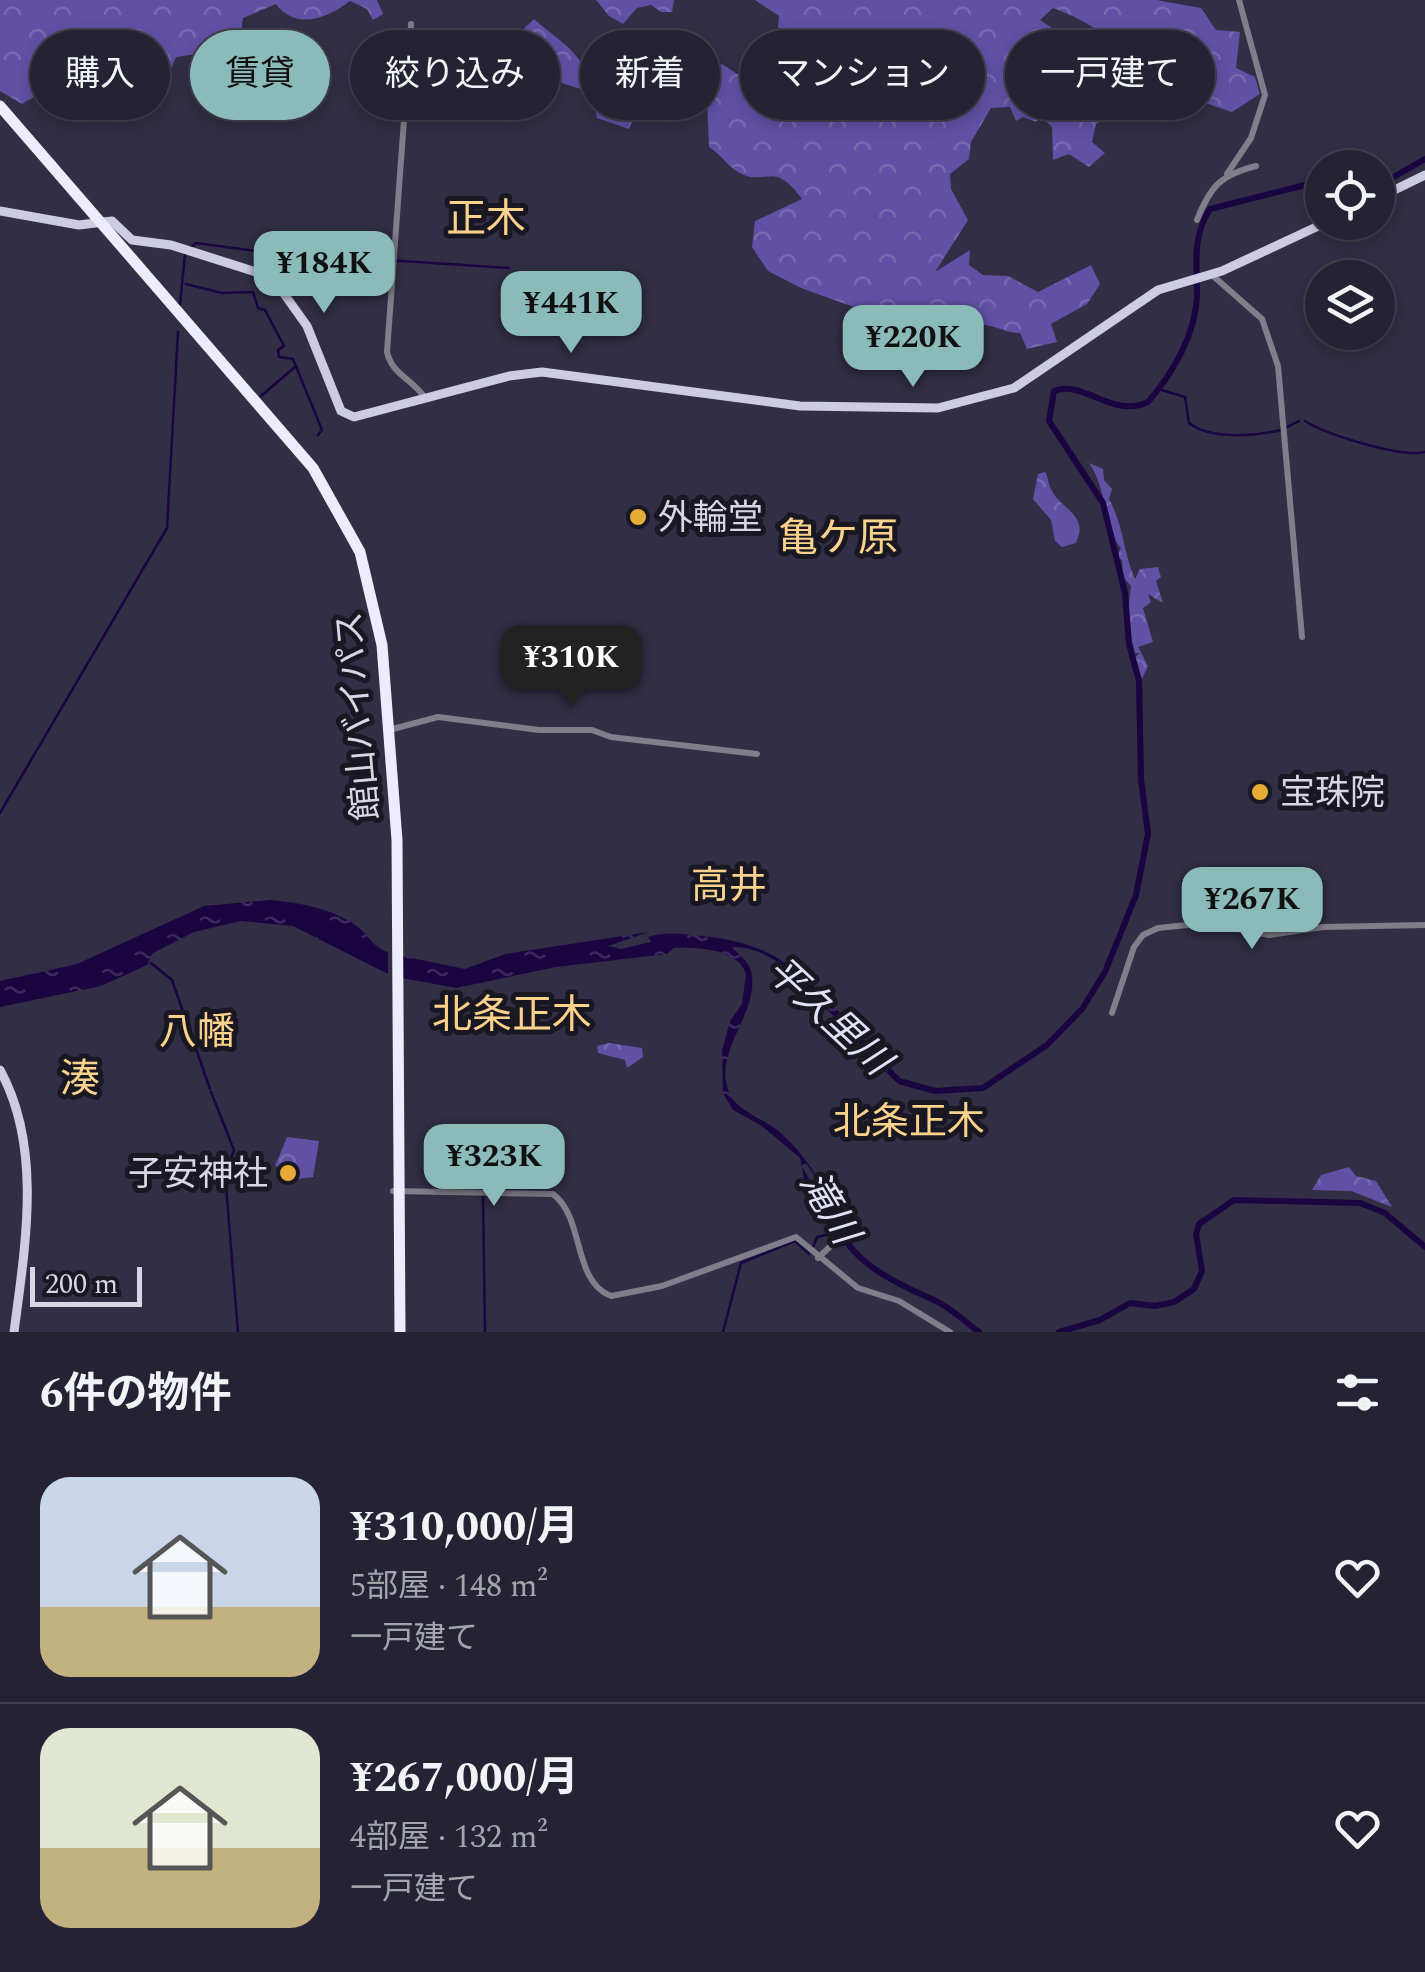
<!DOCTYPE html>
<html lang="ja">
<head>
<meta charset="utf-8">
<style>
  :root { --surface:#252234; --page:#2d2a3c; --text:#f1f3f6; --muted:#a3a4ac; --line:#423f4f; --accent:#8bbbb9 }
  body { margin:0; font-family:Spectral,"Noto Sans JP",serif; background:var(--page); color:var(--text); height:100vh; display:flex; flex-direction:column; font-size:38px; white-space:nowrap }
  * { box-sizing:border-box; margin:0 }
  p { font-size:32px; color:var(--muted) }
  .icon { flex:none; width:55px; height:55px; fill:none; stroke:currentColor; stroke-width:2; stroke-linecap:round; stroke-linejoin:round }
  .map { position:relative; height:1332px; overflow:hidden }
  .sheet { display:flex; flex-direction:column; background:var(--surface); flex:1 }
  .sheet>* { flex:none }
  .top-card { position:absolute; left:30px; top:30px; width:1365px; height:90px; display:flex; gap:20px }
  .tools { position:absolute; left:1305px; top:150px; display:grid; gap:20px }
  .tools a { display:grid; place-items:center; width:90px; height:90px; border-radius:50%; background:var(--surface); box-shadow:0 5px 15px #0003,0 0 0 2px var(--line); font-size:50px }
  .scale { position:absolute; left:30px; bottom:25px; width:112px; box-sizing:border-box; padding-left:10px; border:5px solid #d8d6e5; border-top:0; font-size:28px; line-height:35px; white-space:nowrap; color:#d8d6e5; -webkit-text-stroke:8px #191822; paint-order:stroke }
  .price { position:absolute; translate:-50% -85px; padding:0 22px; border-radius:20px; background:var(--accent); color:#111; font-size:32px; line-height:65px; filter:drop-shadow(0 2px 5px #0008) }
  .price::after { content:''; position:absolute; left:50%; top:60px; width:30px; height:22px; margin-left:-15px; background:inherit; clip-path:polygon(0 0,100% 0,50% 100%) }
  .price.selected { background:#222; color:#fff }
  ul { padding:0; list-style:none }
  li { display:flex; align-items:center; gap:30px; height:250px; padding:0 40px }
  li+li { border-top:2px solid var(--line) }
  li span { display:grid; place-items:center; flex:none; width:280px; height:200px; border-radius:30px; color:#555 }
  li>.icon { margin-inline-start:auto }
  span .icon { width:120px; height:120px; fill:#fffc; stroke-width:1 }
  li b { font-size:42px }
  h2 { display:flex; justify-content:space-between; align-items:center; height:120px; padding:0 40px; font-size:42px }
  .tag { padding:0 35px; border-radius:45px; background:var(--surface); box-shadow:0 5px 15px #0003,0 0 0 2px var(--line); font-size:35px; line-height:90px }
  .tag.selected { background:var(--accent); color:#111 }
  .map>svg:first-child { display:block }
  .forest { fill:url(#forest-crowns) }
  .water { fill:url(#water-ripples) }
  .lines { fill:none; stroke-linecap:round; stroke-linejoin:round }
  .stream { stroke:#1a0541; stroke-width:2.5 }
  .river { stroke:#1a0541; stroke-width:6 }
  .minor { stroke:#807e8b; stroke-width:6 }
  .major { stroke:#cecce5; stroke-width:9 }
  .highway { stroke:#edecfe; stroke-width:11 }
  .poi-dot { fill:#e7ac36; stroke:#191822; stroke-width:4 }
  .labels { text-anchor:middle; stroke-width:10; stroke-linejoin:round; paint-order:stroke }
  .poi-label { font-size:35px; fill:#d8d6e5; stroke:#191822; text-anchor:start }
  .street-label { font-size:35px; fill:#d8d6e5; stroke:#191822 }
  .neighbourhood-label { font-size:38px; fill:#fbd28b; stroke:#191822 }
  .water-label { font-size:38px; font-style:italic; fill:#e3e1f8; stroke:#191822 }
  .quarter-label { font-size:40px; fill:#fbd28b; stroke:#191822 }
</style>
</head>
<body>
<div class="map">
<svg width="1425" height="1332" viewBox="0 0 1425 1332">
  <defs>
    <pattern id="forest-crowns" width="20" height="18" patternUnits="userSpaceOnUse" patternTransform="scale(2.5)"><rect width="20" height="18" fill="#6150a3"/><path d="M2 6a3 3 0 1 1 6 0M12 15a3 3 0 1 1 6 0" fill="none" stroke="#7768b0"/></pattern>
    <pattern id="water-ripples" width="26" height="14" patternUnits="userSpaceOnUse" patternTransform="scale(2.5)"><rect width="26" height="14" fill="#1a0541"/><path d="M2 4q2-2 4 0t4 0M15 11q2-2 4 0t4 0" fill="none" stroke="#3b295c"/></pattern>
  </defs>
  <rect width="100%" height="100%" fill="#312e45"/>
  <path class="forest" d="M0,0H377L383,14L373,20L367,9L350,1C328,18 296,31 276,4L243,18C239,38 245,52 261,64L256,69L205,53L176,57L163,87C110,78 69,74 22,104L0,91Z
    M596,0H674L672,12H661L651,5L637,8L623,24L609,16Z
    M755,0H1156L1201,8L1216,30L1240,32L1236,68L1255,77L1260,94L1232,112L1208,104L1187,90L1171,101V110L1150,117L1143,113C1148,57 1099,25 1053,8L1040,20L1080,47L1082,54L1046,56L1040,66L1068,81L1109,83L1120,98L1118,112L1096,124L1092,142L1105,153L1089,167L1069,154L1053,160L1052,127L1041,117L1036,122L1023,117L1016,121L1010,107L991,108L971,142L969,159L950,174L951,189L968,220L935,272L970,250L969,265L983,275L1008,276L1038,292L1091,265L1100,284L1087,304L1051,324L1057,342L1027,349L1020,333C1003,333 993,323 976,325L971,334L943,318L899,312L876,315L801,288L768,271L752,247L755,221L802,199C773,159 767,187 740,173C729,168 721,154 709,147L707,101L701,85L686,79L692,67L722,64L748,81L765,76L843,97V84C828,70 807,74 789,61V30L778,28L779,16Z
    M534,19C558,41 592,57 587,91L527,72L526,56L516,36Z
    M663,64L662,94L657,99L643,95L629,129L597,118C593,101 600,89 594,73L600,66L643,70Z
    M1089,463L1103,469L1104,480L1112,489L1109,499C1124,526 1123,552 1135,579L1140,569L1158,567L1161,577L1156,581L1163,603L1148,594L1151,602L1143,608L1153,642L1138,647L1148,666L1142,679L1135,657L1140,653H1135L1127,620L1131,586L1123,577L1122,560L1117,557L1121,548C1107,535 1105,483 1089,463Z
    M1045,472C1048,476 1048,482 1050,487C1058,509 1090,513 1076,543L1062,547L1055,541L1051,520L1033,499L1038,474Z
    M609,1043L642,1048L643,1057L627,1068L625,1060L598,1053L597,1046Z
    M287,1137L319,1141L313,1177L290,1180L287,1176L295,1172L275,1166Z
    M1349,1167L1356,1176L1376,1181L1392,1207L1351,1191L1312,1190L1321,1175Z"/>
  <path class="water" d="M270,900C301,903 331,908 357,926C369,935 372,947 388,952V974L293,926L241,921L194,932L153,953L147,965L101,986L0,1007V981L77,964L204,906Z
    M649,932L608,946L621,949L651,942L648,937C667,931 683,934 703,936C776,944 799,970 848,1021L847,1027C809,999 786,948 732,947C737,954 749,961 751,971C761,1013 712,1050 729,1092C736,1111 763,1118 777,1130C794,1144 812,1166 819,1182L806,1163L802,1166L815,1190H823L845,1230L839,1236L805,1184L800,1158L762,1126L733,1110L723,1093L722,1051L730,1021L742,1004L746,974C738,949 698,947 674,948L667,954L556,967L456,988L402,978V956L465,969L505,954Z"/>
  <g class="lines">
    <path class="stream" d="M190,248L196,243L264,252L509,268
      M186,284L222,293L253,292L258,308L265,310L284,346L278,350L279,357L293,359L322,430L318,435
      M180,305L185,254
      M1158,389L1185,397L1189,423C1210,440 1256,436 1281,430
      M261,396L295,367
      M1305,421C1327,435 1402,458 1425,452
      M1287,427L1299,421
      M0,813L167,528L178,332
      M151,963L172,980L210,1089
      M211,1092L234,1150L225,1174L238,1332
      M483,1195L485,1332
      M813,1247L817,1237L826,1235
      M723,1332L741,1263L795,1241L809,1254"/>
    <path class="river" d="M1378,186L1425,159
      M844,1024L899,1081L935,1091L983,1088L1047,1045L1082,1009L1105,972L1136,895L1148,834L1141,779L1139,681L1129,644L1125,593L1103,503L1049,421L1054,391C1084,379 1111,419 1148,402C1173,373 1196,334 1197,295C1197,263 1192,237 1210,209L1309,184L1322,186
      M841,1232C857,1266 902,1286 934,1300C950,1307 965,1322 979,1332
      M1059,1332L1100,1320L1130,1303L1155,1306L1174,1302L1194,1289L1202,1271L1196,1234L1199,1224L1234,1200L1360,1203L1385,1213L1425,1247"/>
    <path class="minor" d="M411,24L387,352C392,375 413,379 425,398
      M1227,174L1251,138L1265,95L1239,0
      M1197,220C1210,187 1220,175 1256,166
      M1212,275L1262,319L1278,366L1302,637
      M389,730L438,717L539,730H592L611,737L757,754
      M1112,1013L1134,947L1143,935L1158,928L1207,923L1269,935L1323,927L1425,925
      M393,1191L553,1194C585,1218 572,1281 611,1296L662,1286L796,1237L858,1288L899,1301L950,1332
      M818,1258L852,1226"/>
    <path class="major" d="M1378,198L1425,175
      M0,211L79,225L112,221L132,240L171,245L272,277L307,326L341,411L354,417L509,376L542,372L800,406L938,408L1014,388L1158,290L1222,271L1327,222
      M0,1070C43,1148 25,1247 14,1332"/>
    <path class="highway" d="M0,106L313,468L360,552L382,645L397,840L400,1332"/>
  </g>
  <g class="poi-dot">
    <circle cx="638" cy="517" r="10"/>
    <circle cx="1260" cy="792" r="10"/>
    <circle cx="288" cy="1173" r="10"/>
  </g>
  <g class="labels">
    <g class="poi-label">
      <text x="658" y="529">外輪堂</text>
      <text x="1280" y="804">宝珠院</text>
      <text x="268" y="1185" text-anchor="end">子安神社</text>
    </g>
    <g class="street-label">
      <text transform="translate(357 716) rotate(-95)" y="12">館山バイパス</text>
    </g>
    <g class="neighbourhood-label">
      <text x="729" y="898">高井</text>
      <text x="197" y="1044">八幡</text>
      <text x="909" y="1134">北条正木</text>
    </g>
    <g class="water-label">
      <text transform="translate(829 1015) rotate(43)" y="13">平久里川</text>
      <text transform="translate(830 1207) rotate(59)" y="13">滝川</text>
    </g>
    <g class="quarter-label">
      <text x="486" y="232">正木</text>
      <text x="838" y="551">亀ケ原</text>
      <text x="512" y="1028">北条正木</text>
      <text x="80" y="1092">湊</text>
    </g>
  </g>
</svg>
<div class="tools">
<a><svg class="icon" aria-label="locate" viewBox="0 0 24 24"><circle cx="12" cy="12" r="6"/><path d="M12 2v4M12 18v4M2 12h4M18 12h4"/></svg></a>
<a><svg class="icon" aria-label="layers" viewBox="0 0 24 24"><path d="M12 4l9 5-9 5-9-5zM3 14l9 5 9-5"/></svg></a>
</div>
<div class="scale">200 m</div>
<b class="price" style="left:324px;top:316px">¥184K</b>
<b class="price" style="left:571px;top:356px">¥441K</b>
<b class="price" style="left:913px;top:390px">¥220K</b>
<b class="price selected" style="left:571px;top:710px">¥310K</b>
<b class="price" style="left:1252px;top:952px">¥267K</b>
<b class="price" style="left:494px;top:1209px">¥323K</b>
<div class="top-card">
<a class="tag">購入</a>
<a class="tag selected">賃貸</a>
<a class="tag">絞り込み</a>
<a class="tag">新着</a>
<a class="tag">マンション</a>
<a class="tag">一戸建て</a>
</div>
</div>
<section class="sheet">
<h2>6件の物件<svg class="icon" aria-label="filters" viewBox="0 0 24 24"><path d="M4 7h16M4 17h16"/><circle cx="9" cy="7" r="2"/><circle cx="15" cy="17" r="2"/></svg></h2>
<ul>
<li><span style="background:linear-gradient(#c9d6e8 65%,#c2b280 0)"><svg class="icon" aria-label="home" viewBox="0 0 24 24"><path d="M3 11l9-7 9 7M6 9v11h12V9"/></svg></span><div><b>¥310,000/月</b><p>5部屋 · 148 m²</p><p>一戸建て</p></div><svg class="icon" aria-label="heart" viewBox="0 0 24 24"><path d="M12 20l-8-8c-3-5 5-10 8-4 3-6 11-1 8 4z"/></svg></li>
<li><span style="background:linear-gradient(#dfe7d0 60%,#c2b280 0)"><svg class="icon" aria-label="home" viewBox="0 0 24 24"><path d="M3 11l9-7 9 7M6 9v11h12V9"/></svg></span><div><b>¥267,000/月</b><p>4部屋 · 132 m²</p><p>一戸建て</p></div><svg class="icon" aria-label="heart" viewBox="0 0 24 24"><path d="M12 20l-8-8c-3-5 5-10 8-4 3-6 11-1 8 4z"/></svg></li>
</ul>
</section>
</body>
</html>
